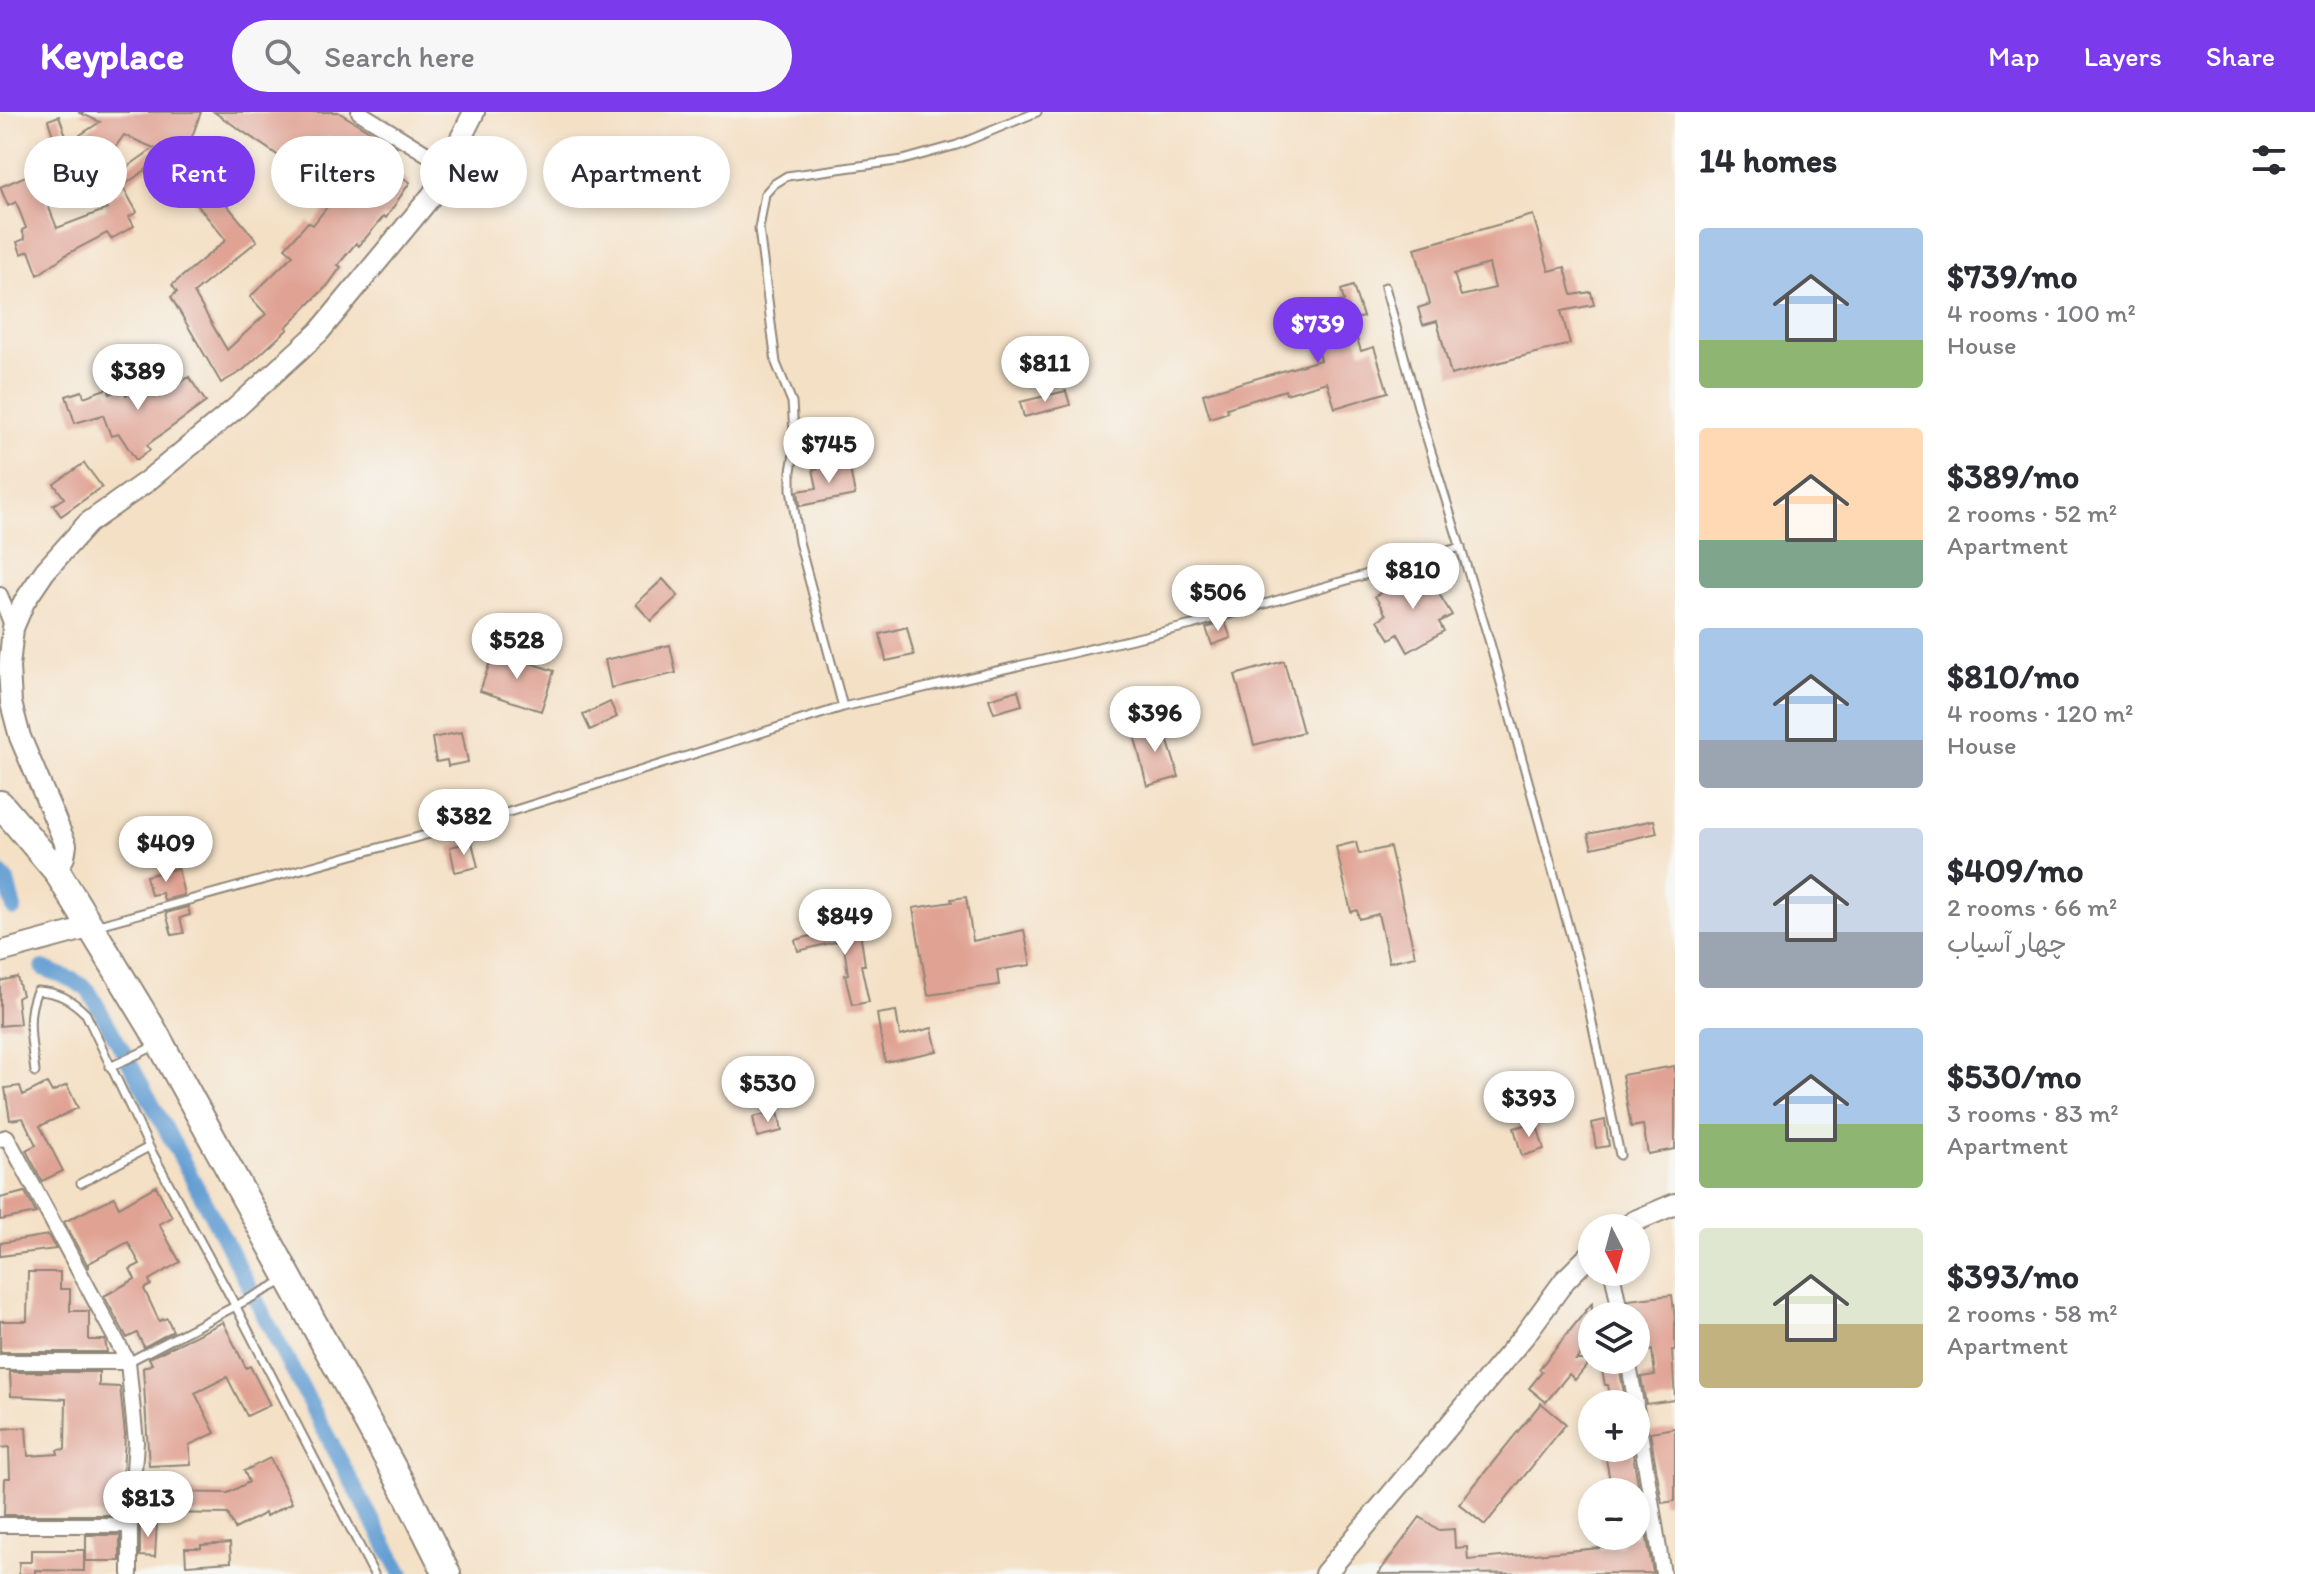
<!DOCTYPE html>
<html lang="en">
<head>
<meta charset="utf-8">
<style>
  :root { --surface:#fff; --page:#f7f7f7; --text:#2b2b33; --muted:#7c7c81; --accent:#7c3aed }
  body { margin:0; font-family:Itim,"Playpen Sans Arabic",sans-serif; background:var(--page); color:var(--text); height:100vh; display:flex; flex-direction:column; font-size:30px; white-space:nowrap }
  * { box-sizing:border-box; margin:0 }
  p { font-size:26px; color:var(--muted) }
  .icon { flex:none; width:44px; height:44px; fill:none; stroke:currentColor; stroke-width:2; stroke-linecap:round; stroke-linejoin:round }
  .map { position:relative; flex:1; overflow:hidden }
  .sheet { display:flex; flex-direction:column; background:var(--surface); width:640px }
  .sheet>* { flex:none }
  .top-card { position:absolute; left:24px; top:24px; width:760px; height:72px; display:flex; gap:16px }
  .needle { width:52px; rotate:174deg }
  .controls { position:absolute; left:1578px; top:1102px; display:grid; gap:16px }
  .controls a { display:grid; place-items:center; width:72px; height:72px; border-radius:50%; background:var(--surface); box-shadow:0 4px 12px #0003; font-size:40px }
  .price { position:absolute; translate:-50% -68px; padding:0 18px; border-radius:28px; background:#fff; color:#222; font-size:26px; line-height:52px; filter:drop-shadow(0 2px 4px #0008) }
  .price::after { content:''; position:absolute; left:50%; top:48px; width:24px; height:18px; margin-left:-12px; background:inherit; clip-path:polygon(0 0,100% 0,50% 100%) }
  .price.active { background:var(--accent); color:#fff }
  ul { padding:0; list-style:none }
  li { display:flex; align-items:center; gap:24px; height:200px; padding:0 24px }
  li span { display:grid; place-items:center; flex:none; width:224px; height:160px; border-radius:8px; color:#555 }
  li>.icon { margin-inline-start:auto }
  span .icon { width:96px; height:96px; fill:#fffc; stroke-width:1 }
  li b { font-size:34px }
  h2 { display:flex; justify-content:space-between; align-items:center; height:96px; padding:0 24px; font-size:34px }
  .chip { padding:0 28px; border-radius:36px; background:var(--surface); box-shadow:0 4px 12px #0003; font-size:28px; line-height:72px }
  .chip.active { background:var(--accent); color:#fff }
  header { display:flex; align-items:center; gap:48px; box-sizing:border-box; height:112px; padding:0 40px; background:var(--accent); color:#fff }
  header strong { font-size:38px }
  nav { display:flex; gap:44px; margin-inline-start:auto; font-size:28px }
  .search { width:560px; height:72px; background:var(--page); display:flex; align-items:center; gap:20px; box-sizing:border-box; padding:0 28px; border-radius:44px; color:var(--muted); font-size:30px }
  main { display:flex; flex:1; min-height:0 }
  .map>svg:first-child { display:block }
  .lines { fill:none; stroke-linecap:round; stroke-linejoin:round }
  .canal { stroke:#639ed3; stroke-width:16 }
  .building { fill:#e0a293; fill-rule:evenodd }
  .lane-casing { stroke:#908678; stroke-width:11 }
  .street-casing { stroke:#908678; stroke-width:18 }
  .secondary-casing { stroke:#908678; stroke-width:24 }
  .highway-casing { stroke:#908678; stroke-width:30 }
  .lane { stroke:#fff; stroke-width:7 }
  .street { stroke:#fff; stroke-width:14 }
  .secondary { stroke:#fff; stroke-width:20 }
  .highway { stroke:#fff; stroke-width:26 }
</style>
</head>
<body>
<header>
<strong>Keyplace</strong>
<div class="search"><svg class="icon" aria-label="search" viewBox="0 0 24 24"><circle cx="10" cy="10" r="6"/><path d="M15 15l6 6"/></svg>Search here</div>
<nav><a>Map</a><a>Layers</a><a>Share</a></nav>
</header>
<main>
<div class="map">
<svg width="1675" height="1462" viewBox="0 0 1675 1462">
  <rect width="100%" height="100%" fill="#f6f6f2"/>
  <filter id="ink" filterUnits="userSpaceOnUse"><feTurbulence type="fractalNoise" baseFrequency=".0125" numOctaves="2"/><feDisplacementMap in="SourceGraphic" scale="16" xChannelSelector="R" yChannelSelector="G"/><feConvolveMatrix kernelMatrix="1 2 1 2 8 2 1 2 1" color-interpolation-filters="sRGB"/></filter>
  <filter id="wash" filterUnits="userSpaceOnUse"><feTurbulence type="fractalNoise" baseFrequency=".006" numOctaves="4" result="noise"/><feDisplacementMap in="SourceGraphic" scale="32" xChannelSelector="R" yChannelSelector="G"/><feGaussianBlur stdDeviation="1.8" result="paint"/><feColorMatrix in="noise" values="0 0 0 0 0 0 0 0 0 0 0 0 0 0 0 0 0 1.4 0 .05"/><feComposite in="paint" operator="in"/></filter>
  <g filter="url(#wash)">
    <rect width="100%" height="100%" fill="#f4e0c5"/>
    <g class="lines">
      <path class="canal" d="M0,761L7,769L14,797
        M43,856L75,869L88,878C199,1069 294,1269 402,1462"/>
    </g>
    <g id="blocks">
      <path class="building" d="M78,0H201L189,33L226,72L217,81L257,129L194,181L227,238L266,202L250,185L293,143L285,136L308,110L313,113L361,51V48L328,25L304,61L214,0H338L396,35L382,53L410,70L386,106L384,104L359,134L356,131L338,153L341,155L328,173L286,215L288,217L242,259L221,271L171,185L177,180L172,173L226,128L189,83L198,76L165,44L120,76L113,65L154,36L124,23L103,52L99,47L79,59L87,82L83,84L70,65L58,72L65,58L57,47L60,45L48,8L59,4L72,41L80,23L100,10Z
        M35,60L57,116L107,97L102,90L124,77L137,100L129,105L134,114L111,127L107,121L67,142L38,163L29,139L21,142L17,130L25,127L22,118L26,116L16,90L8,94L0,75Z
        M1533,103L1549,159L1565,155L1572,183L1591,180L1594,193L1561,199L1570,232L1451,263L1437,209L1423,213L1418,196L1430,192L1415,136ZM1489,152L1495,176L1461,184L1454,162Z
        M1353,174L1363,205L1351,208L1361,239L1374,235L1388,280L1335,296L1327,270L1286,282L1285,278L1227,296L1228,300L1210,306L1203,282L1320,248L1309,200L1344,189L1341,178Z
        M189,265L206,290L147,333L150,338L136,348L119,322L111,324L103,303L75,311L66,284L82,279L84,285L108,276L110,282L123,275L126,283L149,268L160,285Z
        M1066,279L1070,293L1024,305L1020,290Z
        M84,351L102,375L61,404L53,393L64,386L54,372Z
        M849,351L855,383L800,394L798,379L817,376L813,357Z
        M1427,462L1452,503L1439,510L1444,519L1408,540L1398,522L1390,527L1378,508L1386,503L1375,484L1411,463L1414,469Z
        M663,467L678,484L651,509L636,492Z
        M1225,510L1231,526L1212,533L1206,516Z
        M907,515L914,543L886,549L880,522Z
        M670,533L676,561L611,576L605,548Z
        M494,539L554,559L541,599L480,579Z
        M1284,549L1303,620L1254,633L1235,563Z
        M1018,578L1022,593L994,601L989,587Z
        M610,590L617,605L590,618L583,603Z
        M1162,610L1179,665L1147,674L1133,618Z
        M462,620L468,650L448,654L447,648L436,650L432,626Z
        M1654,708L1657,721L1592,736L1588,722Z
        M472,730L478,755L455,760L450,735Z
        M1356,730L1359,742L1390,735L1415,844L1389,850L1378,802L1359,807L1357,798L1351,800L1336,735Z
        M178,756L184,783L164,788L162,781L151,783L146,764Z
        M966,785L973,829L1024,818L1031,853L997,858L999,873L928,883L913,796L952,790L951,787Z
        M188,795L190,803L180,806L184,821L172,823L166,801Z
        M859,812L865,853H861L869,890L852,893L845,863L848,862L843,828L798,839L795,828Z
        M17,865L22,883L17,886L20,912L0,914V869Z
        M896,899L900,924L932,916L937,939L885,950L877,902Z
        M1675,954V1037L1648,1042L1643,1013L1631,1015L1622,963Z
        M47,971L52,980L67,973L78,996L40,1014L63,1059L42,1069L26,1038L36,1033L23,1006L10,1008L5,976L20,974L23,983Z
        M778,999L782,1019L757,1025L753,1005Z
        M1605,1008L1609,1034L1596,1036L1592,1011Z
        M1536,1010L1544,1037L1522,1044L1514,1016Z
        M156,1074L172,1105L159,1112L180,1150L149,1168L151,1173L144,1177L159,1209L167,1206L173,1219L144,1235L137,1221L127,1226L104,1184L135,1167L130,1157L140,1152L128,1130L89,1151V1156L64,1110L114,1085L119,1095Z
        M25,1080L36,1101L0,1108V1086Z
        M48,1123L56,1137L0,1144V1131Z
        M28,1160H60V1177H70V1199H89V1228H105L107,1240H0V1209H27Z
        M1672,1183L1675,1208V1238H1672L1675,1288L1646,1292L1641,1265L1655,1263L1652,1238L1636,1240V1204H1631L1628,1188Z
        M1592,1191V1230L1576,1248H1591L1575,1268L1569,1262L1546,1290L1529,1276L1542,1260L1539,1257Z
        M223,1210L246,1256L250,1254L270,1293L247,1304L227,1265L195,1281L215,1321L189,1333L191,1352L149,1354L143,1256L152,1252L149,1246Z
        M1600,1248H1618L1626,1292H1612L1608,1273H1605Z
        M10,1260H99V1274L120,1275L125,1323L121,1403H4L5,1366H10L9,1335L0,1336V1317L26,1315L28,1344L58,1342L57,1338L65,1337L66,1287L11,1284Z
        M1541,1291L1566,1312L1485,1413L1459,1392Z
        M1675,1316V1389L1662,1391L1650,1320Z
        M1604,1336H1632L1653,1461L1378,1462L1420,1405L1439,1418L1454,1417L1455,1436L1467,1435L1468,1448L1622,1434L1620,1424H1636V1380H1612Z
        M270,1346L292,1391L266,1404L265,1401L235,1417L228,1402L157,1401V1380L228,1381L249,1370L244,1359Z
        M140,1409L157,1410L155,1445L140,1444Z
        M86,1423H120V1449H86Z
        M230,1431L231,1450L186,1453L185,1436H201V1433Z
        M31,1438H84V1459L35,1458V1462H19V1450H31Z"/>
    </g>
  </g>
  <g filter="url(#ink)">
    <use href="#blocks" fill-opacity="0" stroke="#908678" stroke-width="2"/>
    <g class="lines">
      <g class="lane-casing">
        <path id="lane" d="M1385,175L1425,320L1490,531L1583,868L1620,1043
          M843,595L799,430L791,377V359L795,336L792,290L776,251L759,117L765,82L774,72L787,64L903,48L957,33L1037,0
          M95,814L509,700L843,595L1192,513L1461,435
          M110,955L155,934
          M35,960C32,932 25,904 37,879C58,880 71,887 86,902L149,1035L235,1193L374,1462
          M81,1071L149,1035
          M128,1250L285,1168"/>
      </g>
      <g class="street-casing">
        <path id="street" d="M359,0L448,55
          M0,483L13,516
          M0,1027L7,1025L128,1250L136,1330L130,1413V1462
          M1612,1160L1621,1204
          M1628,1248L1636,1292
          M0,1250H128
          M1636,1295L1663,1462
          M0,1413H130"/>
      </g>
      <g class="secondary-casing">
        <path id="secondary" d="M56,758L64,745L66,733L20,625L11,591L9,555L13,516L24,490L45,459L88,411L146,370L236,296L319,220L433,82L474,0
          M0,840L92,815
          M1625,1116L1635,1109L1675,1092
          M1325,1462L1524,1224L1565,1168L1592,1141"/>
      </g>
      <g class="highway-casing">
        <path id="highway" d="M0,692L56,758L152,916L408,1384L447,1462"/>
      </g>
      <use href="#lane" class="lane"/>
      <use href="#street" class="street"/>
      <use href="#secondary" class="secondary"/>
      <use href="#highway" class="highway"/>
    </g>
  </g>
</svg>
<div class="controls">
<a><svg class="needle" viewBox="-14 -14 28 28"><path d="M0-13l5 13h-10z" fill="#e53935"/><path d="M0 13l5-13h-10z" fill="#7c7c81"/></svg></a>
<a><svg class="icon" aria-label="layers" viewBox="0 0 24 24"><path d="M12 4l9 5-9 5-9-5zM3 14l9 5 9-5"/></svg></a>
<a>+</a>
<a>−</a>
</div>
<b class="price active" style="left:1318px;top:253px">$739</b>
<b class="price" style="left:1045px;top:292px">$811</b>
<b class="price" style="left:138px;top:300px">$389</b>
<b class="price" style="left:829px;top:373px">$745</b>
<b class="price" style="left:1413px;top:499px">$810</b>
<b class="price" style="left:1218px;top:521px">$506</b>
<b class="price" style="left:517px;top:569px">$528</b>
<b class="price" style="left:1155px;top:642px">$396</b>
<b class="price" style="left:464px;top:745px">$382</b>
<b class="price" style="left:166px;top:772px">$409</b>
<b class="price" style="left:845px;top:845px">$849</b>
<b class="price" style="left:768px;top:1012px">$530</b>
<b class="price" style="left:1529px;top:1027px">$393</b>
<b class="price" style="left:148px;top:1427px">$813</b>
<div class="top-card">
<a class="chip">Buy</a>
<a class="chip active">Rent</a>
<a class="chip">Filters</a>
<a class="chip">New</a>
<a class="chip">Apartment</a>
</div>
</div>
<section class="sheet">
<h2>14 homes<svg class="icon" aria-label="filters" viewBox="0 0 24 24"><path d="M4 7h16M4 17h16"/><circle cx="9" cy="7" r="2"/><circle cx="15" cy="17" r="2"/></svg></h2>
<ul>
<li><span style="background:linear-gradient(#a9c7e8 70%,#8fb573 0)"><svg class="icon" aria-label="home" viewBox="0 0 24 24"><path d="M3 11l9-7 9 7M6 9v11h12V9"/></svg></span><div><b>$739/mo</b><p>4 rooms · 100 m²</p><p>House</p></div></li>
<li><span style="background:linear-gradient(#ffd9b3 70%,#7fa58c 0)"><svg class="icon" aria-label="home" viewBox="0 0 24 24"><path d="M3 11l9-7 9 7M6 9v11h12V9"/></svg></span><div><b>$389/mo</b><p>2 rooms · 52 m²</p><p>Apartment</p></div></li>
<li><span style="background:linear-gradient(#a9c7e8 70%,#9aa5b1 0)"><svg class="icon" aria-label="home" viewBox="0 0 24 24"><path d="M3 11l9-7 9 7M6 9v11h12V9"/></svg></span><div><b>$810/mo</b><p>4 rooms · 120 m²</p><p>House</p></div></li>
<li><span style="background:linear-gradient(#c9d6e8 65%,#9aa5b1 0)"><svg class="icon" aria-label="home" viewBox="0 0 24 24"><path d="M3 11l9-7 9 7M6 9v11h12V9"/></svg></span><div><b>$409/mo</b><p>2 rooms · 66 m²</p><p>چهار آسیاب</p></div></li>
<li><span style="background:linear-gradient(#a9c7e8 60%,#8fb573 0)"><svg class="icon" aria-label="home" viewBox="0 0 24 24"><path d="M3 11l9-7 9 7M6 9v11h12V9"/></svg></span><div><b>$530/mo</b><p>3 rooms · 83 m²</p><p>Apartment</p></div></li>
<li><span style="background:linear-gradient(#dfe7d0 60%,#c2b280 0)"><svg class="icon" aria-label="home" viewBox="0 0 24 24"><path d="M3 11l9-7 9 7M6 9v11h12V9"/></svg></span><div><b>$393/mo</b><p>2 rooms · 58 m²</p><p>Apartment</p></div></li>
</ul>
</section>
</main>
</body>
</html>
